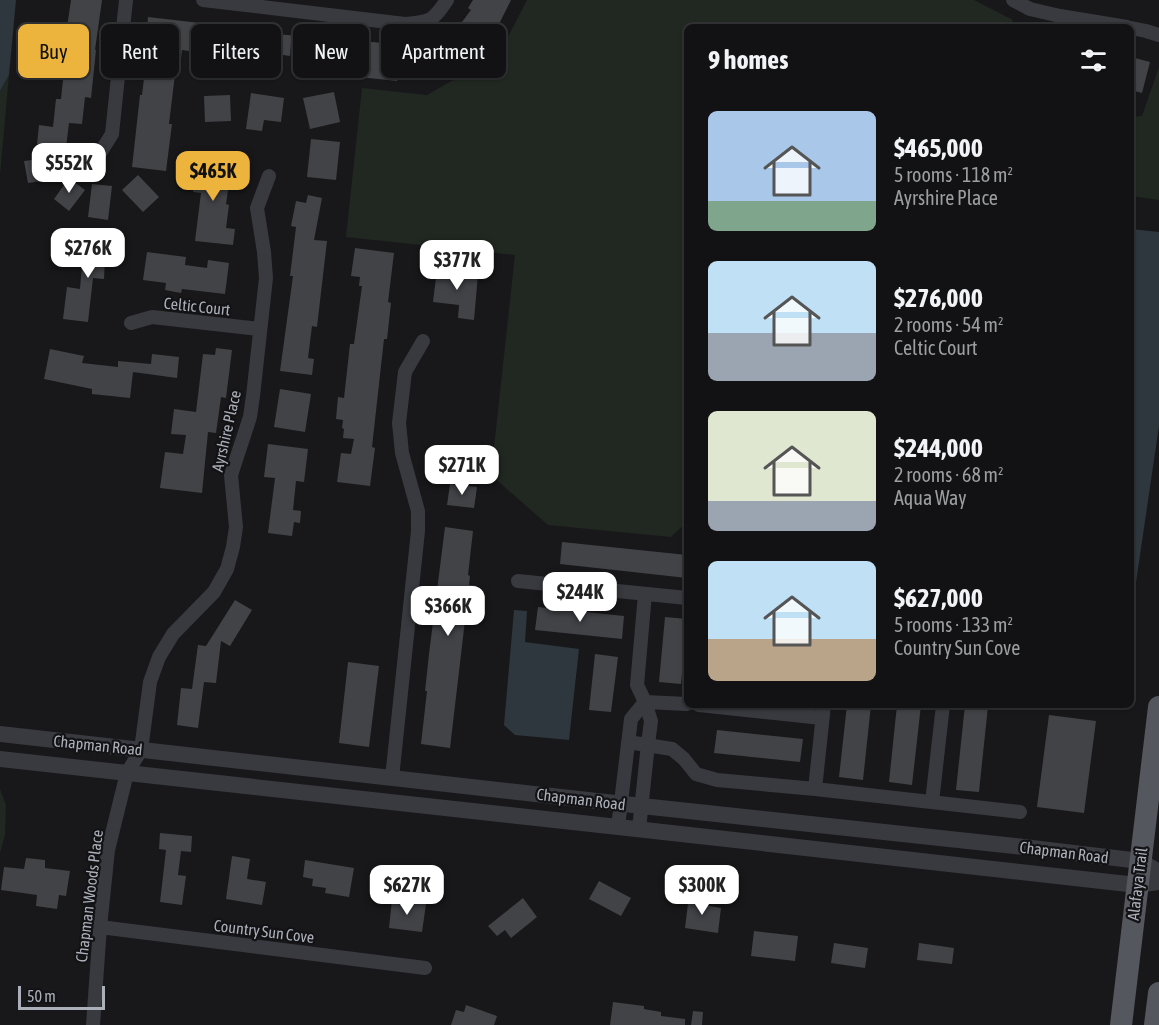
<!DOCTYPE html>
<html lang="en">
<head>
<meta charset="utf-8">
<style>
  :root { --surface:#121214; --page:#1f2022; --text:#f1f3f6; --muted:#9c9ea0; --line:#313234; --accent:#ecb43d }
  body { margin:0; font-family:"Asap Condensed",sans-serif; background:var(--page); color:var(--text); height:100vh; display:flex; flex-direction:column; font-size:22px; white-space:nowrap }
  * { box-sizing:border-box; margin:0 }
  p { font-size:20px; color:var(--muted) }
  .icon { flex:none; width:33px; height:33px; fill:none; stroke:currentColor; stroke-width:2; stroke-linecap:round; stroke-linejoin:round }
  .map { position:relative; flex:1; overflow:hidden }
  .panel { position:absolute; left:684px; top:24px; width:450px; height:684px; display:flex; flex-direction:column; background:var(--surface); border-radius:9px; box-shadow:0 2px 4px #0004,0 0 0 2px var(--line) }
  .panel>* { flex:none }
  .banner { position:absolute; left:18px; top:24px; width:570px; height:54px; display:flex; gap:12px }
  .scale { position:absolute; left:18px; bottom:15px; width:87px; box-sizing:border-box; padding-left:6px; border:3px solid #aaafb9; border-top:0; font-size:16px; line-height:21px; white-space:nowrap; color:#aaafb9; -webkit-text-stroke:4px #131315; paint-order:stroke }
  .price { position:absolute; translate:-50% -51px; padding:0 14px; border-radius:12px; background:#fff; color:#222; font-size:20px; line-height:39px; filter:drop-shadow(0 2px 3px #0008) }
  .price::after { content:''; position:absolute; left:50%; top:36px; width:18px; height:14px; margin-left:-9px; background:inherit; clip-path:polygon(0 0,100% 0,50% 100%) }
  .price.on { background:var(--accent); color:#111 }
  ul { padding:0; list-style:none }
  li { display:flex; align-items:center; gap:18px; height:150px; padding:0 24px }
  li span { display:grid; place-items:center; flex:none; width:168px; height:120px; border-radius:9px; color:#555 }
  li>.icon { margin-inline-start:auto }
  span .icon { width:72px; height:72px; fill:#fffc; stroke-width:1 }
  li b { font-size:26px }
  h2 { display:flex; justify-content:space-between; align-items:center; height:72px; padding:0 24px; font-size:26px }
  .pill { padding:0 21px; border-radius:9px; background:var(--surface); box-shadow:0 2px 4px #0004,0 0 0 2px var(--line); font-size:21px; line-height:54px }
  .pill.on { background:var(--accent); color:#111 }
  .map>svg:first-child { display:block }
  .green { fill:#202821 }
  .water { fill:#2e363e }
  .building { fill:#424347 }
  .lines { fill:none; stroke-linecap:round; stroke-linejoin:round }
  .minor { stroke:#393a3f; stroke-width:14 }
  .tertiary { stroke:#393a3f; stroke-width:16 }
  .primary { stroke:#55575e; stroke-width:22 }
  .labels { text-anchor:middle; stroke-width:4.5; stroke-linejoin:round; paint-order:stroke }
  .street-label { font-size:16px; fill:#aaafb9; stroke:#131315 }
</style>
</head>
<body>
<div class="map">
<svg width="1159" height="1025" viewBox="0 0 1159 1025">
  <rect width="100%" height="100%" fill="#18181a"/>
  <path class="green" d="M527,0H974L1013,20L1010,27H687V522L671,537L548,525L491,475L515,255L346,237L362,88L427,95L499,54Z
    M1159,67V200L1131,196V117L1142,116Z
    M9,75L0,175V91Z
    M0,789L6,805L5,835L0,853Z"/>
  <path class="water" d="M0,0H16L9,75L0,91Z
    M1131,229L1159,232V426L1135,589H1131Z
    M514,610L527,611L525,642L579,649L569,740L515,735L504,725Z"/>
  <path class="building" d="M71,0H102L95,50H96L91,98L85,97L82,124L69,123L66,148L37,144L39,125L53,127L56,99H61L67,41H65Z
    M473,0H511L496,30L483,49L456,30L471,10L468,8Z
    M148,17L209,24V25L275,34L300,36V34L409,46L428,45L430,76L398,78L397,81L349,76L350,67L297,61L298,57L294,56L291,43L290,56L241,49L240,58L182,50L180,67L176,66L169,124H172L166,171L132,167L140,95H142L146,62H144Z
    M452,38L467,60L450,71L435,49Z
    M1131,57L1150,62L1142,93L1131,90Z
    M334,92L340,122L310,129L303,98Z
    M251,93L284,98L281,122L264,120L262,131L246,129Z
    M230,95L231,121L205,122L204,96Z
    M311,139L340,142L336,180L307,177Z
    M197,156L224,159L222,175L230,176L226,204L229,205L226,228L235,229L233,245L195,241L201,193L193,192Z
    M54,157L57,179L28,183L24,161Z
    M138,175L159,197L143,212L122,190Z
    M69,178L85,190L69,211L54,199Z
    M92,184L112,186L108,220L88,217Z
    M308,195L322,198L314,240L327,241L317,327L312,326L308,358L314,359L312,375L280,371L293,276H290L296,227L291,226L296,201L306,203Z
    M84,241L118,244L116,260L105,259L104,279L93,278L88,322L63,319L67,287L80,289Z
    M355,248L394,253L388,302L391,303L387,339H384L372,447L375,448L370,486L337,482L341,453L351,454L354,439L343,438L344,429L342,428L343,420L336,419L338,397L344,398L350,344H354L362,286H359L360,277L351,276Z
    M147,252L186,257L185,265L207,268L208,260L229,263L225,294L182,289L181,293L165,290L166,283L143,280Z
    M437,269L478,274L474,320L458,318L459,305L433,302Z
    M216,348L232,350L226,398L221,397L216,433L208,432L202,493L160,488L165,452L183,454L186,435L171,434L174,409L196,412L203,354L215,355Z
    M50,349L84,356L82,363L118,367V361L151,364L152,354L179,357L177,378L133,372L130,398L92,394V389L44,379Z
    M280,389L311,394L305,432L274,427Z
    M268,444L308,449L304,482L296,481L293,510L301,511L300,523L294,522L292,536L268,533L275,478L264,477Z
    M450,484L477,487L474,508L447,505Z
    M445,527L473,531L468,575L470,576L469,585L477,586L474,605L468,604L467,613L466,612L450,748L421,744L427,691H425L429,654Z
    M562,542L687,555V578L560,564Z
    M235,600L252,610L230,646L221,641L216,683L204,682L198,728L177,725L181,688L192,689L198,645L206,646Z
    M538,607L624,616L622,639L535,630Z
    M665,617L687,619L681,684L659,682Z
    M595,654L618,657L611,712L589,710Z
    M348,662L379,666L369,747L339,743Z
    M847,705H871L863,780L839,777Z
    M897,705H921L912,785L889,782Z
    M965,705L988,706L979,792L956,790Z
    M1049,715L1096,721L1084,813L1037,807Z
    M717,730L803,739L800,762L714,753Z
    M160,833L192,836L191,852L181,851L178,875L186,876L182,905L160,902L166,850L159,849Z
    M232,856L250,859L247,879L266,882L262,905L226,899Z
    M26,858L45,860V868L70,871L66,896L59,895L57,909L36,906L37,895L1,890L4,867L24,869Z
    M305,860L354,868L349,897L325,893L326,888L312,886L313,879L303,877Z
    M599,881L631,898L621,916L589,899Z
    M689,895L704,897L703,905L721,908L718,933L685,928Z
    M523,898L537,917L511,938L505,930L497,936L488,926Z
    M392,900L426,904L422,932L389,928Z
    M754,931L798,936L795,961L751,956Z
    M834,943L868,948L865,968L831,963Z
    M919,943L954,948L952,964L917,960Z
    M613,1002L644,1006V1009L661,1012V1016L685,1019V1025H610Z
    M466,1005L497,1016L494,1025H451L456,1010L464,1012Z
    M693,1011L703,1012L702,1025H691Z"/>
  <g class="lines">
    <path class="minor" d="M203,0L405,24C430,22 432,22 447,0
      M1013,0L1030,9L1060,16L1127,27
      M1131,28L1146,31L1159,35
      M100,153L112,134L126,0
      M131,323L152,317L259,329
      M518,581L687,598
      M645,702L687,704
      M699,705L822,718
      M628,742L672,749L684,759L696,774L717,780L815,789L1020,812
      M392,778L418,531V511L402,453L399,423L405,372L423,341
      M815,789L824,705
      M932,802L943,705
      M618,827L631,719L645,702
      M639,829L648,744L651,721L645,702L637,685L645,594
      M100,927L425,968
      M93,1025L100,927L108,850L127,773L141,750L150,682L159,657L173,634L214,592L227,569L233,547L236,527L231,475L250,417L253,396L266,278L264,252L257,208L269,176"/>
    <path class="tertiary" d="M0,734L642,806L1024,847L1140,861L1159,872
      M0,759L618,827L1137,885L1159,882"/>
    <path class="primary" d="M1121,1025L1159,707
      M1155,1025L1159,993"/>
  </g>
  <g class="labels">
    <g class="street-label">
      <text transform="translate(197 306) rotate(6)" y="6">Celtic Court</text>
      <text transform="translate(226 431) rotate(-77)" y="6">Ayrshire Place</text>
      <text transform="translate(98 745) rotate(6)" y="6">Chapman Road</text>
      <text transform="translate(581 799) rotate(7)" y="6">Chapman Road</text>
      <text transform="translate(1064 852) rotate(7)" y="6">Chapman Road</text>
      <text transform="translate(1137 884) rotate(-83)" y="6">Alafaya Trail</text>
      <text transform="translate(89 896) rotate(-83)" y="6">Chapman Woods Place</text>
      <text transform="translate(264 931) rotate(7)" y="6">Country Sun Cove</text>
    </g>
  </g>
</svg>
<div class="scale">50 m</div>
<b class="price" style="left:69px;top:194px">$552K</b>
<b class="price on" style="left:213px;top:202px">$465K</b>
<b class="price" style="left:88px;top:279px">$276K</b>
<b class="price" style="left:457px;top:291px">$377K</b>
<b class="price" style="left:462px;top:496px">$271K</b>
<b class="price" style="left:580px;top:623px">$244K</b>
<b class="price" style="left:448px;top:637px">$366K</b>
<b class="price" style="left:407px;top:916px">$627K</b>
<b class="price" style="left:702px;top:916px">$300K</b>
<div class="banner">
<a class="pill on">Buy</a>
<a class="pill">Rent</a>
<a class="pill">Filters</a>
<a class="pill">New</a>
<a class="pill">Apartment</a>
</div>
<section class="panel">
<h2>9 homes<svg class="icon" aria-label="filters" viewBox="0 0 24 24"><path d="M4 7h16M4 17h16"/><circle cx="9" cy="7" r="2"/><circle cx="15" cy="17" r="2"/></svg></h2>
<ul>
<li><span style="background:linear-gradient(#a9c7e8 75%,#7fa58c 0)"><svg class="icon" aria-label="home" viewBox="0 0 24 24"><path d="M3 11l9-7 9 7M6 9v11h12V9"/></svg></span><div><b>$465,000</b><p>5 rooms · 118 m²</p><p>Ayrshire Place</p></div></li>
<li><span style="background:linear-gradient(#bfe0f5 60%,#9aa5b1 0)"><svg class="icon" aria-label="home" viewBox="0 0 24 24"><path d="M3 11l9-7 9 7M6 9v11h12V9"/></svg></span><div><b>$276,000</b><p>2 rooms · 54 m²</p><p>Celtic Court</p></div></li>
<li><span style="background:linear-gradient(#dfe7d0 75%,#9aa5b1 0)"><svg class="icon" aria-label="home" viewBox="0 0 24 24"><path d="M3 11l9-7 9 7M6 9v11h12V9"/></svg></span><div><b>$244,000</b><p>2 rooms · 68 m²</p><p>Aqua Way</p></div></li>
<li><span style="background:linear-gradient(#bfe0f5 65%,#b9a48a 0)"><svg class="icon" aria-label="home" viewBox="0 0 24 24"><path d="M3 11l9-7 9 7M6 9v11h12V9"/></svg></span><div><b>$627,000</b><p>5 rooms · 133 m²</p><p>Country Sun Cove</p></div></li>
</ul>
</section>
</div>
</body>
</html>
